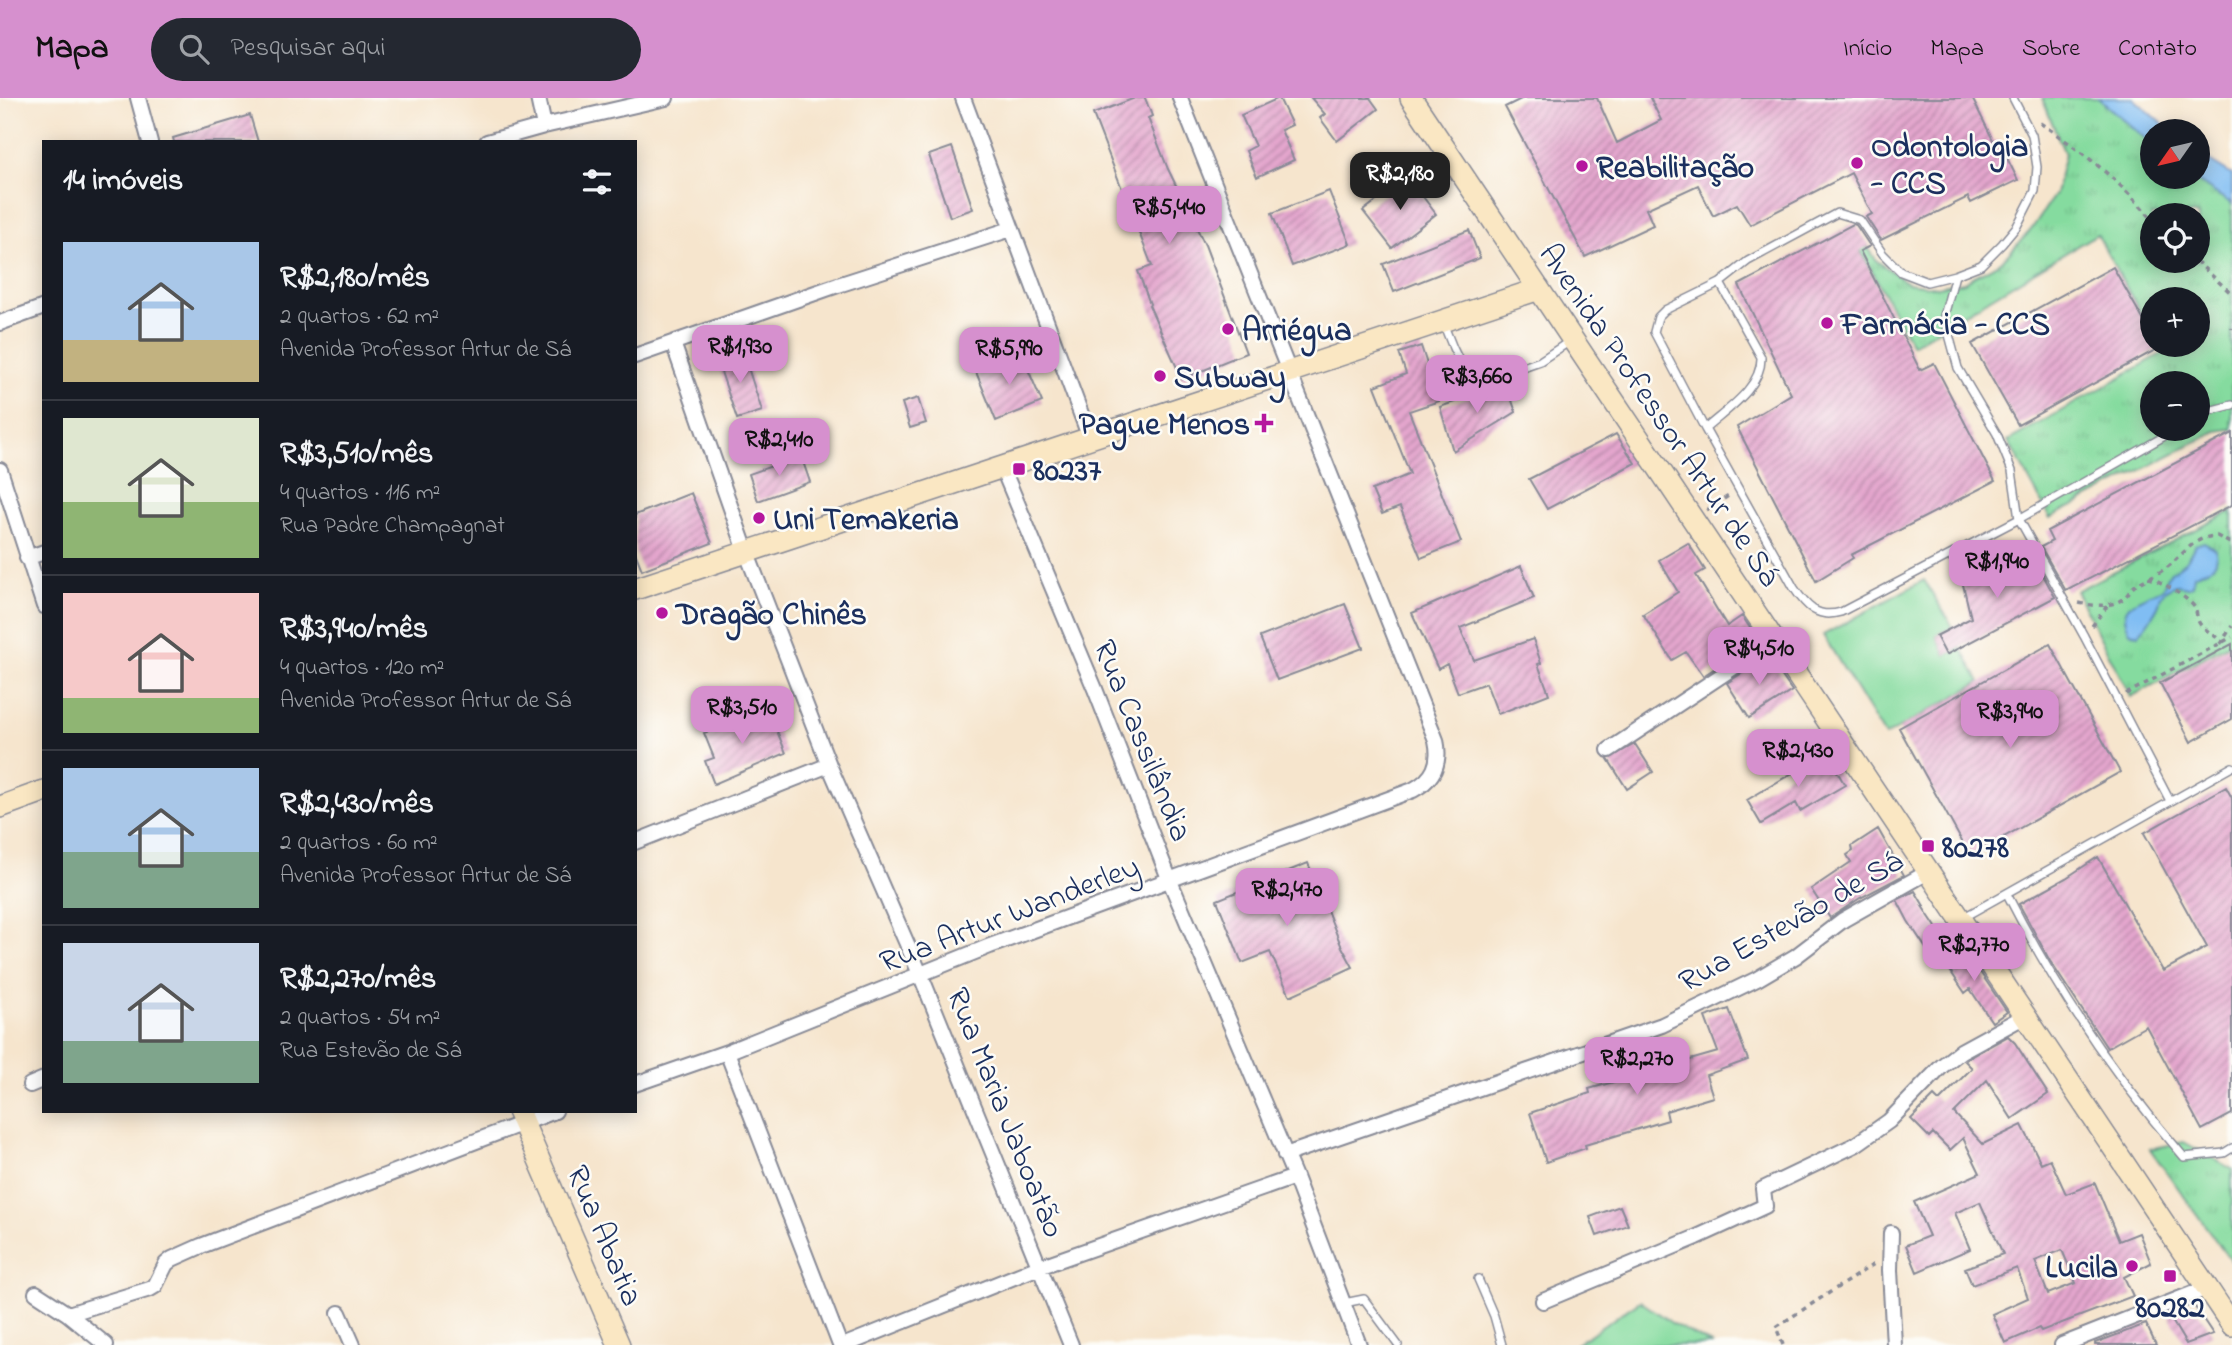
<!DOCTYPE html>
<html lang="pt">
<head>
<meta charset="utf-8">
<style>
  :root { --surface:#171b24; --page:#242831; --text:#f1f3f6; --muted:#9ea1a6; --line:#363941; --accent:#d690ce }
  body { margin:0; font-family:"Indie Flower",sans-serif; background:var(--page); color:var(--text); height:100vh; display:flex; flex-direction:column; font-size:26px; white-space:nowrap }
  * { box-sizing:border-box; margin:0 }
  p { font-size:23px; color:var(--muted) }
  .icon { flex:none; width:38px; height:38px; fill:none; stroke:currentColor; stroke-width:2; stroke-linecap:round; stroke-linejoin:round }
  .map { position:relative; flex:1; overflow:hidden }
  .sheet { position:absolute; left:42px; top:42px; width:595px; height:973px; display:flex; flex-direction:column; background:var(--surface); border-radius:0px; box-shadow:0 4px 18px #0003 }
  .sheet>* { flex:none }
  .needle { width:46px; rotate:236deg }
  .buttons { position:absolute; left:2140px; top:21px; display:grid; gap:14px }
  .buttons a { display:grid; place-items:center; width:70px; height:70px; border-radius:50%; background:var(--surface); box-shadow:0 4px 18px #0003; font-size:35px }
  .price { position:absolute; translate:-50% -60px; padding:0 16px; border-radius:14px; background:var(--accent); color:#111; font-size:23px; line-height:46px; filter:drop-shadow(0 2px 4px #0008) }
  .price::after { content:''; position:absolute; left:50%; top:42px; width:21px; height:16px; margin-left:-10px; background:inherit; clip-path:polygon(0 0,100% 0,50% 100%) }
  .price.selected { background:#222; color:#fff }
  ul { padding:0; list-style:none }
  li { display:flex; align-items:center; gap:21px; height:175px; padding:0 21px }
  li+li { border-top:2px solid var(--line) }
  li span { display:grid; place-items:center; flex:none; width:196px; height:140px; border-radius:0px; color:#555 }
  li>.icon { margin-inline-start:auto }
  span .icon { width:84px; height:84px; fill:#fffc; stroke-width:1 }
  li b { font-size:30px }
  h2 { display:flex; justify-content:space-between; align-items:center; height:84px; padding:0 21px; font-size:30px }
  header { display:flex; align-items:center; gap:42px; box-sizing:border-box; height:98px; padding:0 35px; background:var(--accent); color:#111 }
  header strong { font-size:33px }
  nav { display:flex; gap:38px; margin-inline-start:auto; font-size:24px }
  .search { width:490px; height:63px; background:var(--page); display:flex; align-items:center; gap:18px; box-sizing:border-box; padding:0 24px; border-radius:38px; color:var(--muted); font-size:26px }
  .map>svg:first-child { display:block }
  .green { fill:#85db9f; stroke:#50857e; stroke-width:2 }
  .park { fill:url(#park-tufts); stroke:#50857e; stroke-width:2; fill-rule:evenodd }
  .water { fill:#80bdf3; stroke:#4e76a8; stroke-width:2 }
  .building { fill:url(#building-hatch); fill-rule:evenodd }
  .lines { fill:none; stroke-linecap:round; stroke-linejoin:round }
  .lane-casing { stroke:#888a96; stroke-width:10 }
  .street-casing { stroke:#888a96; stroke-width:18 }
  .secondary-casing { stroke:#888a96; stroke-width:24 }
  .path { stroke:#888a96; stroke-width:3.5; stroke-dasharray:5 5; stroke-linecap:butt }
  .lane { stroke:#fff; stroke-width:7 }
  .street { stroke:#fff; stroke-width:14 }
  .secondary { stroke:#fae7c3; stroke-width:21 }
  .poi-dot { fill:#b5179e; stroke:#fdfcf7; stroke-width:2.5 }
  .labels { text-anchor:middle; stroke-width:5; stroke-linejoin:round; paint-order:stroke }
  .poi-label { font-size:32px; font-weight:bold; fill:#1b2f5e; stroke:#fdfcf7; text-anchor:start }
  .street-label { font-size:32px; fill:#1b2f5e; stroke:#fdfcf7 }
</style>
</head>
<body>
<header>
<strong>Mapa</strong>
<div class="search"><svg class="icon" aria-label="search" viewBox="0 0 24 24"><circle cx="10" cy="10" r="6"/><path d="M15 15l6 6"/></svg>Pesquisar aqui</div>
<nav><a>Início</a><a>Mapa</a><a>Sobre</a><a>Contato</a></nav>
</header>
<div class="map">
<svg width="2232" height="1247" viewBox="0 0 2232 1247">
  <defs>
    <pattern id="park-tufts" width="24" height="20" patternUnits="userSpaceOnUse" patternTransform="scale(1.75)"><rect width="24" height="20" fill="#85db9f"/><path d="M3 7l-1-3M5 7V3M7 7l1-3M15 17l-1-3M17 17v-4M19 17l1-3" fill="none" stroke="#72bc8b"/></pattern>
    <pattern id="building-hatch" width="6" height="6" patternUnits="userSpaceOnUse" patternTransform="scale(1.75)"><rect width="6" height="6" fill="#e4a6cd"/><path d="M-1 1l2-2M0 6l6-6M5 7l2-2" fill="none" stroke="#b888aa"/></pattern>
  </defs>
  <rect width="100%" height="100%" fill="#fdfcf7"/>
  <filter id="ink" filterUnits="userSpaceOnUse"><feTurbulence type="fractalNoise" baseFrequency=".0143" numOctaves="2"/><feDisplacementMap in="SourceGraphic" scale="14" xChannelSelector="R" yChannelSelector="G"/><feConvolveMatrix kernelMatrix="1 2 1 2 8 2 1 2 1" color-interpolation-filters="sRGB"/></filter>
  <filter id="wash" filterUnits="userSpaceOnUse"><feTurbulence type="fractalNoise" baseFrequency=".00686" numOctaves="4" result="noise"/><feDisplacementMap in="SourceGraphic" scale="28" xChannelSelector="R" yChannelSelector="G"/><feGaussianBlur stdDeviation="1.57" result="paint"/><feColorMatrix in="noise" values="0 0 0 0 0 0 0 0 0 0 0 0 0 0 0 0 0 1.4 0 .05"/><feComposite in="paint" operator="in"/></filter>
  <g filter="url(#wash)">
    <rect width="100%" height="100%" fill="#f6e5cd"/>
    <path class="green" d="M1924,482L1953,529L1936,538L1946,557L1961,550L1980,584L1885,638L1823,537Z
      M1640,1203L1673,1226L1713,1247H1575Z"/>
    <path class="park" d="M2042,0H2098L2152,46V79H2191L2232,106V332L2230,331L2216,333L2050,420L2008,343L2163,255L2159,247H2198V201H2152V236L2097,136L1912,247L1848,129L1853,128L1877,163L1908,185L1937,189L1964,184L2001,164L2031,132L2055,96L2065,56ZM2152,117H2198V163H2152ZM2152,285H2198V331H2152Z
      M2232,413V544L2131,599L2076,493Z
      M2184,1044L2232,1071V1165L2150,1051Z"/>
    <path class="water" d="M2098,0H2133L2171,33H2152V46Z
      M2198,56L2232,77V106L2191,79H2198Z
      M2204,444L2215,451C2222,469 2206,471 2194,477L2192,487L2187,489L2177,487C2172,489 2164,491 2162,496C2160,500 2160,504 2158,508C2155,514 2143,533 2138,537L2130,534C2113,503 2143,502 2163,490L2170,475L2187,462L2195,447Z"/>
    <g id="blocks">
      <path class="building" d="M1135,0H1145L1152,18L1148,20L1168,71L1205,147L1246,255L1182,281L1149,207L1150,206L1138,173L1152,168L1093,16Z
        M1279,0L1292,27L1281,32L1294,62L1257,79L1246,53L1255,48L1241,17Z
        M1311,0H1370L1378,11L1337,43L1320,20L1325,16Z
        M1523,0H1597L1617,45L1661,22L1650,0H1972L1994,44L1998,42L2018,82L1971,105L1968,99L1881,142L1866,119L1872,116L1851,75L1750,127L1737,106L1713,118L1698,87L1646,111L1653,127L1585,159L1505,9Z
        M250,17L258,44H174L173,40Z
        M952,49L973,111L950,119L929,57Z
        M1408,79L1436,116L1392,150L1363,113Z
        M1329,93L1350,146L1292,168L1272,115Z
        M1853,126L1856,127L1870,148L1860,153L1920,272L1934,265L1995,383L1851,457L1853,460L1816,483L1737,329L1791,296L1739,187Z
        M1469,132L1480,160L1394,194L1383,166Z
        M2113,169L2152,237V247H2158L2159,250L2018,327L1972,246Z
        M1421,248L1439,303L1409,313L1461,444L1421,460L1400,409L1382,416L1372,392L1410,376L1375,288L1406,276L1399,255Z
        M743,254L762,313L737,321L717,262Z
        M1021,255L1042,304L996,323L976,274Z
        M1506,286L1516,314L1453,353L1440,309Z
        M918,300L926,325L910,330L902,305Z
        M2232,335V407L2066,493L2041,449L2052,443L2047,433Z
        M1616,336L1635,365L1547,411L1529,381Z
        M801,358L810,384L758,403L749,376Z
        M691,395L712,445L642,472L635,454V417Z
        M1688,445L1705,472L1696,477L1727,528L1742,518L1758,542L1703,578L1686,554L1672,562L1643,516L1678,494L1659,462Z
        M2031,455L2055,499L1946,557L1936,538L1971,520L1960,474L1988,468L1990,477Z
        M1521,468L1534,500L1460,530L1474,562L1533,541L1541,565L1538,566L1549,596L1498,616L1486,585L1458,595L1447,566L1438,571L1412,515Z
        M1345,506L1363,550L1277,582L1260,539Z
        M2050,546L2120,674L1970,758L1899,630Z
        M2232,546V621L2191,644L2160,585Z
        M1768,558L1792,593L1749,620L1727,585Z
        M762,611L770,630L775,628L786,655L714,686L705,663L714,660L704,635Z
        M1635,646L1653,674L1627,691L1608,661Z
        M1826,655L1845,687L1800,713L1796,705L1761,726L1747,702Z
        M2226,689L2232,700V1016L2202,1032L2146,928L2107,950L2050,863L2019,806L2066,780L2098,759L2163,873L2207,849L2144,735Z
        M1878,731L1904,777L1860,800L1830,820L1811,791L1851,764L1847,757L1853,753L1852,748Z
        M1308,765L1341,847L1353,869L1290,898L1270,854L1242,865L1217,802Z
        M1915,793L1924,808H1922L1952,853L1935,864L1908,823L1897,802Z
        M1963,849L2007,914L1992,924L1970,891L1965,895L1943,862Z
        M1729,911L1748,962L1706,977L1713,999L1666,1013L1668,1022L1585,1047L1586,1050L1546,1064L1530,1015L1590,995L1589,991L1718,954L1705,919Z
        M2008,938L2015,945L2048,996L2012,1021L1987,982L1954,1015L1983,1046L2022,1027L2041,1065L2050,1061L2066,1096L2095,1085L2119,1143L2139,1135L2151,1165L2124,1179L2133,1198L2041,1233L2039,1230L2005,1245L1992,1216L2028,1200L2017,1170L1972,1187L1965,1170L2003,1156L1980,1104L1955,1115L1970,1151L1917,1174L1906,1147L1929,1138L1914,1104L1980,1075L1963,1040L1950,1052L1933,1035L1929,1039L1911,1021L1934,998L1939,1003L1972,970L1965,963L1968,960ZM2062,1152L2076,1185L2048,1196L2035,1163Z
        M1620,1108L1628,1127L1597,1138L1590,1119Z
        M2193,1206L2213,1236L2186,1246L2168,1216Z
        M2146,1226L2156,1247H2095V1245Z"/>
    </g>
  </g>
  <g filter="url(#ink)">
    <use href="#blocks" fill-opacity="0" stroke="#888a96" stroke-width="2"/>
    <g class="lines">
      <g class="lane-casing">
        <path id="lane" d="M1955,177L1944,218L1958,270L1997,336L2012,373L2019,421L2084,538L2170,703
          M1720,185L1748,163L1837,115L1860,122L1883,156L1901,174L1927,184L1955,177L1981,167L2002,146L2017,128L2035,93L2037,69L2032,37L2013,0
          M1443,225L1453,250L1469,283L1500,277L1540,263L1570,243
          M2198,319L2209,313L2232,307
          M1705,331C1726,312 1762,290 1761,259L1720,185L1665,212L1658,219L1654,234L1705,331L1794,490C1806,508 1817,521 1841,514L2019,421L2177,331
          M2007,796C2055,891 2114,978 2184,1059L2224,1055L2232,1050
          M1964,819L2232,669
          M1478,1181L1494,1218L1502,1247
          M1344,1205L1364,1201L1398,1247"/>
      </g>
      <g class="street-casing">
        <path id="street" d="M138,0L150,44
          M538,0L544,28
          M963,0L1090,340
          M487,44L544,28L666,0
          M0,225L44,209
          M673,245L746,453L829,667L921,878L1071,1247
          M635,258L838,187L1011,131
          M1002,369L1095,591L1170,783L1295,1079L1359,1247
          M0,372L44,508
          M27,460L44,454
          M1609,652L1775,542
          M635,744L829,667
          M727,954L840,1247
          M635,986L727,954L990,848L1413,692C1434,681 1441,665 1436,642L1180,0
          M30,987L44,981
          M1285,1057L1662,927L1757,881L1796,858L1843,822L1928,774
          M1891,1135L1890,1172L1894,1247
          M36,1195L68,1216L106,1247
          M1543,1203L1697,1139L1765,1108L1763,1091L1855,1047L1889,1023L1942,968L1961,953L2025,918
          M339,1215L353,1247
          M68,1216L150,1191L155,1188L166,1166L172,1161L201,1148L555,1013
          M845,1247L1039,1169L1295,1079
          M2062,1247L2207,1190"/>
      </g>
      <g class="secondary-casing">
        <path id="secondary" d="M1411,0L2232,1227
          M635,491L1539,191
          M0,709L44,693
          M518,1013L619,1247"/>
      </g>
      <path class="path" d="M2040,25C2082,53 2120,83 2152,121
        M2196,163L2232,196
        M2232,230V231
        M1707,412L1730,397
        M2148,480C2157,480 2190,501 2195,510C2197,515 2197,522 2200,526C2206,534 2216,536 2221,545L2232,528
        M2079,505C2094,508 2113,510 2125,499C2129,495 2131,490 2136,487C2146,480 2159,476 2169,468C2186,454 2193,439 2217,438L2232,446
        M2092,528L2108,507
        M2126,596L2232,539
        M1783,1247L1776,1229L1874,1166"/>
      <use href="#lane" class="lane"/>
      <use href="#street" class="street"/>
      <use href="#secondary" class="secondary"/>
    </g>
  </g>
  <g class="poi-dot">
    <circle cx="1857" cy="65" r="7"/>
    <circle cx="1582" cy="68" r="7"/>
    <circle cx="1827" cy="225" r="7"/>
    <circle cx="1228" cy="231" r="7"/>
    <circle cx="1160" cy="278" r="7"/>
    <path d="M1260.5 314.5h7v7h7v7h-7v7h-7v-7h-7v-7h7z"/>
    <rect x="1012" y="364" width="14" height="14" rx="3.5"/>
    <circle cx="759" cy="420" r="7"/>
    <circle cx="662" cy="515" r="7"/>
    <rect x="1921" y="741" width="14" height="14" rx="3.5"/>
    <circle cx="2132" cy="1168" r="7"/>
    <rect x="2163" y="1171" width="14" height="14" rx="3.5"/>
  </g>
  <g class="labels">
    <g class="poi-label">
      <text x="1871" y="58">Odontologia<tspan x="1871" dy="37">- CCS</tspan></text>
      <text x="1596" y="79">Reabilitação</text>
      <text x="1841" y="236">Farmácia - CCS</text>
      <text x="1242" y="242">Arriégua</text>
      <text x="1174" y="289">Subway</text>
      <text x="1250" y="336" text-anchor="end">Pague Menos</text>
      <text x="1033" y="382">80237</text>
      <text x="773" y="431">Uni Temakeria</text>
      <text x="676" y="526">Dragão Chinês</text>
      <text x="1942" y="759">80278</text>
      <text x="2118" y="1179" text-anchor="end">Lucila</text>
      <text x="2170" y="1219" text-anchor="middle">80282</text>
    </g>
    <g class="street-label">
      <text transform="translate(1661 316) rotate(56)" y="11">Avenida Professor Artur de Sá</text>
      <text transform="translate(1144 642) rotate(68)" y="11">Rua Cassilândia</text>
      <text transform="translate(1009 815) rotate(-21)" y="11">Rua Artur Wanderley</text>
      <text transform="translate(1790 822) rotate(-30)" y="11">Rua Estevão de Sá</text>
      <text transform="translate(1007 1014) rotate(68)" y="11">Rua Maria Jaboatão</text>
      <text transform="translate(606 1137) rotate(67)" y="11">Rua Abatia</text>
    </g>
  </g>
</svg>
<div class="buttons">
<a><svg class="needle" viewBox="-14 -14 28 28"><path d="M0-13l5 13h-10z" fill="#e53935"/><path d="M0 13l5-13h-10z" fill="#9ea1a6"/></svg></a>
<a><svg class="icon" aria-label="locate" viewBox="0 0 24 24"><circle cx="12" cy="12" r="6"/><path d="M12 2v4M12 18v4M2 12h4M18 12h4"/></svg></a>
<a>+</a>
<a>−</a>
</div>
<b class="price selected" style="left:1400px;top:114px">R$2,180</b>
<b class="price" style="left:1169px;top:148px">R$5,440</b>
<b class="price" style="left:740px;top:287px">R$1,930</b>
<b class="price" style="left:1009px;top:289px">R$5,990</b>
<b class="price" style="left:1477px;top:317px">R$3,660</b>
<b class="price" style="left:779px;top:380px">R$2,410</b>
<b class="price" style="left:1997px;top:502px">R$1,940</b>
<b class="price" style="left:1759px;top:589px">R$4,510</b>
<b class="price" style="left:742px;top:648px">R$3,510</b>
<b class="price" style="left:2010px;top:652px">R$3,940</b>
<b class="price" style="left:1798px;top:691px">R$2,430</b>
<b class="price" style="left:1287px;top:830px">R$2,470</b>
<b class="price" style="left:1974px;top:885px">R$2,770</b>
<b class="price" style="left:1637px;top:999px">R$2,270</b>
<section class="sheet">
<h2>14 imóveis<svg class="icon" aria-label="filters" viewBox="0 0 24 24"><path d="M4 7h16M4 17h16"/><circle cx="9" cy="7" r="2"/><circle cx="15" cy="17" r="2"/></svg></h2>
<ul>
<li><span style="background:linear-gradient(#a9c7e8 70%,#c2b280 0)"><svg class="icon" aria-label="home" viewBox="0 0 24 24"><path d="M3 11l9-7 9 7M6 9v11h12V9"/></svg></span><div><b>R$2,180/mês</b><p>2 quartos · 62 m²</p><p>Avenida Professor Artur de Sá</p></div></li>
<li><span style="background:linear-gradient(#dfe7d0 60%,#8fb573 0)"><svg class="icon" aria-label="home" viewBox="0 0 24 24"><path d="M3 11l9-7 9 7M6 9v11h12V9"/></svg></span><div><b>R$3,510/mês</b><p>4 quartos · 116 m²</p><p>Rua Padre Champagnat</p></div></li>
<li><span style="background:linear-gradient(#f6c9c9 75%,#8fb573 0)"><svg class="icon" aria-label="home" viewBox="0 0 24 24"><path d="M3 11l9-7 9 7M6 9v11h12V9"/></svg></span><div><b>R$3,940/mês</b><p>4 quartos · 120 m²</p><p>Avenida Professor Artur de Sá</p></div></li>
<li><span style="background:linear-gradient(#a9c7e8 60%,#7fa58c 0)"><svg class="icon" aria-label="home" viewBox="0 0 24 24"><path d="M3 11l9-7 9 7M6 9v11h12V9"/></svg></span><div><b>R$2,430/mês</b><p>2 quartos · 60 m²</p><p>Avenida Professor Artur de Sá</p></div></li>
<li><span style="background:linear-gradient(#c9d6e8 70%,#7fa58c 0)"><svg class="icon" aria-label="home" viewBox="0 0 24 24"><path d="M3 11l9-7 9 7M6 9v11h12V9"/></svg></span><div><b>R$2,270/mês</b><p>2 quartos · 54 m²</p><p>Rua Estevão de Sá</p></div></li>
</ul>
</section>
</div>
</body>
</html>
